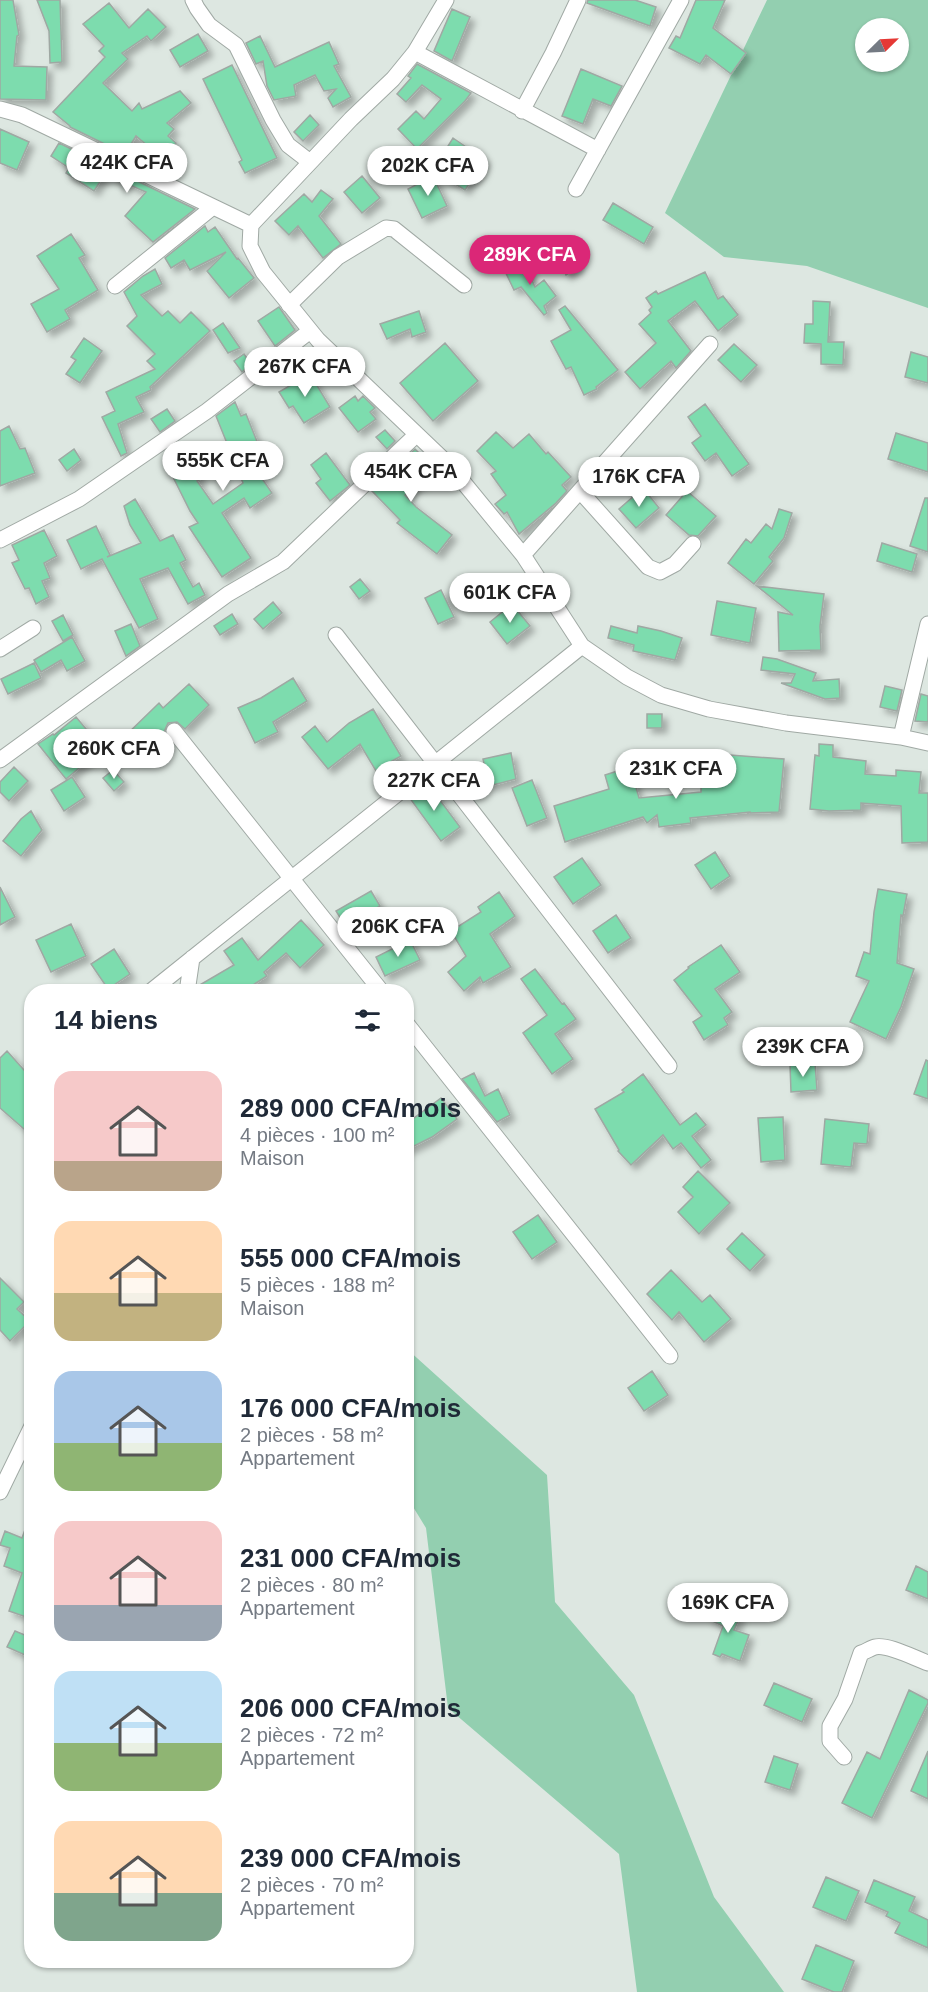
<!DOCTYPE html>
<html lang="fr">
<head>
<meta charset="utf-8">
<style>
  :root { --surface:#fff; --page:#f2f2f3; --text:#1f2937; --muted:#747a83; --accent:#db2777 }
  body { margin:0; font-family:Helvetica,sans-serif; background:var(--page); color:var(--text); height:100vh; display:flex; flex-direction:column; font-size:22px; white-space:nowrap }
  * { box-sizing:border-box; margin:0 }
  p { font-size:20px; color:var(--muted) }
  .icon { flex:none; width:33px; height:33px; fill:none; stroke:currentColor; stroke-width:2; stroke-linecap:round; stroke-linejoin:round }
  .map { position:relative; flex:1; overflow:hidden }
  .side { position:absolute; left:24px; top:984px; width:390px; height:984px; display:flex; flex-direction:column; background:var(--surface); border-radius:24px; box-shadow:0 2px 4px #0004 }
  .side>* { flex:none }
  .needle { width:39px; rotate:66deg }
  .buttons { position:absolute; left:855px; top:18px; display:grid; gap:12px }
  .buttons a { display:grid; place-items:center; width:54px; height:54px; border-radius:50%; background:var(--surface); box-shadow:0 2px 4px #0004; font-size:30px }
  .price { position:absolute; translate:-50% -51px; padding:0 14px; border-radius:21px; background:#fff; color:#222; font-size:20px; line-height:39px; filter:drop-shadow(0 2px 3px #0008) }
  .price::after { content:''; position:absolute; left:50%; top:36px; width:18px; height:14px; margin-left:-9px; background:inherit; clip-path:polygon(0 0,100% 0,50% 100%) }
  .price.on { background:var(--accent); color:#fff }
  ul { padding:0; list-style:none }
  li { display:flex; align-items:center; gap:18px; height:150px; padding:0 30px }
  li span { display:grid; place-items:center; flex:none; width:168px; height:120px; border-radius:18px; color:#555 }
  li>.icon { margin-inline-start:auto }
  span .icon { width:72px; height:72px; fill:#fffc; stroke-width:1 }
  li b { font-size:26px }
  h2 { display:flex; justify-content:space-between; align-items:center; height:72px; padding:0 30px; font-size:26px }
  .map>svg:first-child { display:block }
  .green { fill:#93cfb0; fill-rule:evenodd }
  .building { fill:#7ddcae; stroke:#9fa8a3; stroke-width:1.5; filter:url(#shadow) }
  .lines { fill:none; stroke-linecap:round; stroke-linejoin:round }
  .minor-casing { stroke:#a0a9a4; stroke-width:17 }
  .minor { stroke:#fff; stroke-width:15 }
</style>
</head>
<body>
<div class="map">
<svg width="928" height="1992" viewBox="0 0 928 1992">
  <defs>
    <filter id="shadow"><feDropShadow dx="5" dy="5" stdDeviation="3" flood-color="#0004"/></filter>
  </defs>
  <rect width="100%" height="100%" fill="#dde7e1"/>
  <path class="green" d="M767,0H928V308L807,266L724,257L665,213ZM866,28H898V62H866Z
    M407,1349L547,1475L555,1602L634,1695L714,1897L784,1992H637L619,1854L448,1708L426,1528L407,1497Z"/>
  <path class="building" d="M0,0H13L19,35L17,36L14,66L47,67L46,100L0,99Z
    M37,0H60L62,62L50,63L49,31Z
    M588,0H635L656,7L650,26L587,3Z
    M696,0H725L713,28L746,53L731,74L706,55L700,64L669,48L676,36L680,38Z
    M109,3L129,28L148,9L166,27L151,41L147,36L122,53L128,59L103,83L132,111L139,103L142,109L180,91L191,103L167,123L174,129L168,136L176,143L163,159L136,136L125,154L70,127V126L53,112L105,57L99,51L104,46L83,24Z
    M452,9L470,17L452,61L434,51Z
    M198,34L208,51L180,67L170,50Z
    M260,36L275,67L329,42L339,64L334,66L351,97L333,107L328,98L336,89L324,91L315,75L294,85L296,96L274,100L267,86L263,61L256,64L246,43Z
    M417,64L471,93L465,101L417,149L398,129L416,111L424,119L441,99L422,85L406,102L397,94L411,78L408,76Z
    M232,65L277,158L245,173L239,162L242,160L203,79Z
    M581,69L622,86L611,106L593,99L583,124L562,116Z
    M310,115L319,125L303,141L294,132Z
    M0,129L29,142L17,170L0,163Z
    M453,138L485,160L465,190L433,170Z
    M59,143L195,209L153,242L125,216L146,192L105,174L94,191L66,173L69,168L51,156Z
    M362,176L380,198L362,213L344,192Z
    M433,176L447,206L422,218L408,189Z
    M321,190L333,199L319,216L341,244L323,258L298,226L289,235L275,221L304,194L312,202Z
    M613,203L653,227L644,244L603,220Z
    M205,226L208,232L215,227L237,259L238,258L254,278L229,298L207,271L226,252L190,270L184,260L171,268L165,258Z
    M71,234L85,255L79,258L98,290L65,310L70,319L47,332L31,304L59,289L37,256Z
    M573,258L578,268L566,275L561,264Z
    M523,260L535,287L544,280L556,296L544,306L547,313L544,315L521,287L514,290L504,269Z
    M155,269L162,284L141,295L162,316L168,311L180,323L191,312L210,331L150,387L151,390L136,397L144,412L118,424L127,453L121,456L102,417L115,411L106,392L155,369L147,361L155,354L127,326L137,316L124,292L143,276Z
    M705,272L718,299L723,296L738,315L718,331L695,301L668,321L691,351L676,368L671,361L640,389L625,372L656,343L639,324L651,313L649,310L652,307L646,298L656,291L658,294Z
    M813,301L830,302L828,342H844L843,365L821,364V344L804,343L805,324H813Z
    M565,306L618,370L596,387L597,389L584,395L571,367L566,369L551,341L571,330L559,310Z
    M279,307L295,330L275,346L258,321Z
    M419,311L426,332L412,337L410,329L387,339L380,324Z
    M223,323L240,348L228,353L213,330Z
    M84,338L102,351L80,383L66,374L76,360L71,357Z
    M445,343L478,381L433,421L400,383Z
    M734,344L757,365L741,382L718,360Z
    M911,352L928,357V383L905,377Z
    M244,354L251,364L242,372L234,361Z
    M310,374L330,407L304,423L293,406L289,408L279,392Z
    M355,396L358,401L363,396L375,408L370,412L376,419L358,432L339,408Z
    M235,402L241,416L246,414L264,459L252,464L272,493L250,508L244,498L222,513L251,558L222,577L189,527L198,523L190,511L165,461L187,450L201,479L197,481L213,504L243,483L216,416Z
    M705,404L749,464L732,476L716,453L705,461L692,443L701,436L688,417Z
    M167,409L175,421L160,432L151,419Z
    M9,426L20,449L25,448L35,473L0,486V431Z
    M385,430L395,441L387,449L376,437Z
    M496,432L513,448L529,434L546,454L548,452L571,477L562,485L567,491L556,503L519,534L507,512L504,514L495,504L506,495L491,474L496,471L477,451Z
    M896,433L928,443V472L888,459Z
    M74,449L81,460L67,471L59,460Z
    M415,449L423,457L417,462L429,476L405,495L416,507L452,535L437,554L397,523L400,520L372,491Z
    M326,453L350,485L330,501L316,483L321,479L311,465Z
    M643,488L659,508L636,528L619,509Z
    M687,491L716,516L698,536L689,535L666,515Z
    M925,498H928V552L910,546Z
    M135,499L160,541L173,535L186,560L180,563L193,587L199,583L205,595L188,604L168,568L140,579L158,619L139,628L102,559L81,569L67,540L96,526L110,555L107,557L141,543L130,525L124,506Z
    M779,509L792,513L784,538L769,557L773,561L754,584L728,563L746,539L751,543L766,524L772,529Z
    M44,530L57,556L44,563L50,578L42,581L49,597L36,604L29,588L25,589L12,563L19,560L12,545Z
    M882,543L917,554L912,572L877,561Z
    M360,579L370,591L359,599L350,587Z
    M757,586L824,594L820,626L821,650L779,651L778,612L793,615Z
    M441,590L454,617L438,624L425,598Z
    M717,601L756,608L750,643L711,635Z
    M273,602L282,613L263,629L254,619Z
    M512,604L530,626L507,644L490,622Z
    M232,614L238,624L220,635L214,626Z
    M63,615L73,635L63,641L52,621Z
    M131,624L140,646L126,656L115,631Z
    M611,626L637,633L638,626L661,631L682,638L675,660L633,651L634,645L608,638Z
    M72,637L85,661L67,671L61,660L41,672L34,660Z
    M763,657L777,659L816,673L813,681L839,679L840,698L825,699L781,683H791L795,674L761,670Z
    M34,663L41,678L8,694L1,679Z
    M293,678L307,701L273,722L278,732L255,743L238,708L261,698Z
    M189,684L209,705L185,729L177,722L168,723L164,732L171,743L167,747L160,740L140,759L121,740L159,703L163,708Z
    M885,686L902,690L897,711L880,707Z
    M921,694L928,696V722L915,721Z
    M373,709L401,756L392,761L402,777L391,787L380,768L376,771L360,744L328,769L302,737L315,726L327,742L349,723Z
    M647,714H662V728H647Z
    M76,717L97,742L91,746L97,753L66,779L38,744L53,734L54,735Z
    M819,744L833,745V757L866,761L865,774L896,776V770L921,772L919,793H928V842L902,843L901,806L861,803V810L829,811L810,809L815,755L819,756Z
    M511,753L516,779L489,786L483,759Z
    M730,755L784,759L779,812L750,813V812L690,818L691,823L659,827L657,815L647,823L643,817L565,842L554,806L609,789L605,775L630,767L639,798L701,792V786L731,782Z
    M14,767L28,781L9,801L0,792V782Z
    M113,770L124,782L114,791L103,778Z
    M72,777L85,797L64,811L51,790Z
    M532,780L547,818L527,826L512,788Z
    M427,783L460,827L441,841L409,797Z
    M31,811L42,830L21,856L3,841L21,819Z
    M715,852L730,876L711,889L695,865Z
    M582,858L601,885L573,904L554,877Z
    M0,887L15,917L0,925Z
    M878,889L907,894L903,916L901,915L897,963L914,969L901,1007L886,1039L850,1022L869,981L856,976L864,952L870,954L874,912Z
    M371,891L380,906L346,927L336,911Z
    M499,892L515,916L490,934L511,967L483,983L480,977L464,991L448,972L466,956L451,931L481,912L478,907Z
    M616,915L631,938L608,953L593,931Z
    M301,920L324,945L300,968L286,953L264,972L267,976L242,992H197L198,986L234,965L224,951L242,938L258,960Z
    M71,924L86,956L51,972L36,940Z
    M410,940L420,960L385,976L376,957Z
    M721,945L740,972L715,989L732,1012L724,1018L728,1025L704,1040L693,1022L702,1016L674,980L689,968L688,967Z
    M114,949L130,974L108,989L91,964Z
    M535,969L562,1004L564,1003L576,1019L555,1034L573,1059L552,1074L523,1033L547,1015L521,979Z
    M7,1051L32,1079V1121L24,1129L0,1108V1058Z
    M926,1060L928,1061V1099L914,1094Z
    M815,1063L817,1090L791,1092L790,1065Z
    M474,1073L485,1096L498,1089L510,1115L497,1122L462,1079Z
    M643,1074L680,1125L696,1113L706,1125L692,1136L711,1160L701,1168L681,1143L673,1149L663,1135L631,1165L618,1151L619,1150L595,1109L624,1092L622,1090Z
    M441,1098L457,1119L432,1137L406,1150V1124Z
    M783,1117L785,1160L761,1162L758,1118Z
    M825,1119L869,1124L867,1144L854,1143L851,1167L821,1164Z
    M698,1171L730,1203L699,1234L678,1212L693,1197L683,1187Z
    M538,1215L557,1242L532,1259L513,1232Z
    M742,1233L765,1255L750,1271L727,1249Z
    M671,1270L702,1302L710,1295L731,1319L704,1342L679,1312L672,1320L647,1294Z
    M0,1278L24,1302L17,1309L30,1321L10,1341L0,1330Z
    M652,1371L668,1395L644,1411L628,1388Z
    M30,1516H32V1619L9,1611L22,1573L4,1566L10,1548L0,1545L5,1531L22,1538Z
    M916,1566L928,1572V1599L906,1590Z
    M715,1604L740,1617L734,1630L749,1635L740,1661L722,1654L720,1657L713,1654L723,1626L708,1619Z
    M15,1631L32,1638V1658L7,1647Z
    M774,1683L812,1699L802,1722L764,1705Z
    M909,1690L928,1700V1703L872,1818L842,1803L867,1752L880,1759Z
    M928,1751V1799L911,1791Z
    M774,1756L798,1764L790,1790L765,1782Z
    M826,1877L859,1891L846,1921L813,1907Z
    M874,1880L915,1897L909,1911L928,1920V1948L895,1933L900,1923L886,1916L888,1912L865,1902Z
    M816,1945L854,1961L842,1992H834L802,1979Z"/>
  <g class="lines">
    <g class="minor-casing">
      <path id="minor" d="M193,0L197,8L209,25L236,45L273,120L288,145L310,162
        M446,0L415,52L393,79L351,119L251,225L250,246L263,272L318,340L450,466L523,555L582,646L627,677L661,695L709,709L786,723L901,737L928,743
        M415,52L598,150
        M0,109L22,115L251,225
        M522,111L553,53L578,0
        M576,189L681,0
        M115,286L213,207
        M289,305L338,257L386,228L394,229L464,285
        M580,491L648,567L660,572L675,564L693,544
        M0,540L79,499L207,411L310,331
        M523,555L710,344
        M336,635L669,1066
        M0,649L33,628
        M174,731L382,992
        M901,737L928,624
        M0,760L228,594L283,562L416,435
        M150,992L582,646
        M187,992L192,958
        M406,1023L670,1356
        M0,1492L32,1426
        M844,1757L830,1741V1726L845,1699L861,1653C865,1652 871,1648 875,1647C888,1644 914,1658 928,1663"/>
    </g>
    <use href="#minor" class="minor"/>
  </g>
</svg>
<div class="buttons">
<a><svg class="needle" viewBox="-14 -14 28 28"><path d="M0-13l5 13h-10z" fill="#e53935"/><path d="M0 13l5-13h-10z" fill="#747a83"/></svg></a>
</div>
<b class="price" style="left:127px;top:194px">424K CFA</b>
<b class="price" style="left:428px;top:197px">202K CFA</b>
<b class="price on" style="left:530px;top:286px">289K CFA</b>
<b class="price" style="left:305px;top:398px">267K CFA</b>
<b class="price" style="left:223px;top:492px">555K CFA</b>
<b class="price" style="left:411px;top:503px">454K CFA</b>
<b class="price" style="left:639px;top:508px">176K CFA</b>
<b class="price" style="left:510px;top:624px">601K CFA</b>
<b class="price" style="left:114px;top:780px">260K CFA</b>
<b class="price" style="left:676px;top:800px">231K CFA</b>
<b class="price" style="left:434px;top:812px">227K CFA</b>
<b class="price" style="left:398px;top:958px">206K CFA</b>
<b class="price" style="left:803px;top:1078px">239K CFA</b>
<b class="price" style="left:728px;top:1634px">169K CFA</b>
<section class="side">
<h2>14 biens<svg class="icon" aria-label="filters" viewBox="0 0 24 24"><path d="M4 7h16M4 17h16"/><circle cx="9" cy="7" r="2"/><circle cx="15" cy="17" r="2"/></svg></h2>
<ul>
<li><span style="background:linear-gradient(#f6c9c9 75%,#b9a48a 0)"><svg class="icon" aria-label="home" viewBox="0 0 24 24"><path d="M3 11l9-7 9 7M6 9v11h12V9"/></svg></span><div><b>289 000 CFA/mois</b><p>4 pièces · 100 m²</p><p>Maison</p></div></li>
<li><span style="background:linear-gradient(#ffd9b3 60%,#c2b280 0)"><svg class="icon" aria-label="home" viewBox="0 0 24 24"><path d="M3 11l9-7 9 7M6 9v11h12V9"/></svg></span><div><b>555 000 CFA/mois</b><p>5 pièces · 188 m²</p><p>Maison</p></div></li>
<li><span style="background:linear-gradient(#a9c7e8 60%,#8fb573 0)"><svg class="icon" aria-label="home" viewBox="0 0 24 24"><path d="M3 11l9-7 9 7M6 9v11h12V9"/></svg></span><div><b>176 000 CFA/mois</b><p>2 pièces · 58 m²</p><p>Appartement</p></div></li>
<li><span style="background:linear-gradient(#f6c9c9 70%,#9aa5b1 0)"><svg class="icon" aria-label="home" viewBox="0 0 24 24"><path d="M3 11l9-7 9 7M6 9v11h12V9"/></svg></span><div><b>231 000 CFA/mois</b><p>2 pièces · 80 m²</p><p>Appartement</p></div></li>
<li><span style="background:linear-gradient(#bfe0f5 60%,#8fb573 0)"><svg class="icon" aria-label="home" viewBox="0 0 24 24"><path d="M3 11l9-7 9 7M6 9v11h12V9"/></svg></span><div><b>206 000 CFA/mois</b><p>2 pièces · 72 m²</p><p>Appartement</p></div></li>
<li><span style="background:linear-gradient(#ffd9b3 60%,#7fa58c 0)"><svg class="icon" aria-label="home" viewBox="0 0 24 24"><path d="M3 11l9-7 9 7M6 9v11h12V9"/></svg></span><div><b>239 000 CFA/mois</b><p>2 pièces · 70 m²</p><p>Appartement</p></div></li>
</ul>
</section>
</div>
</body>
</html>
